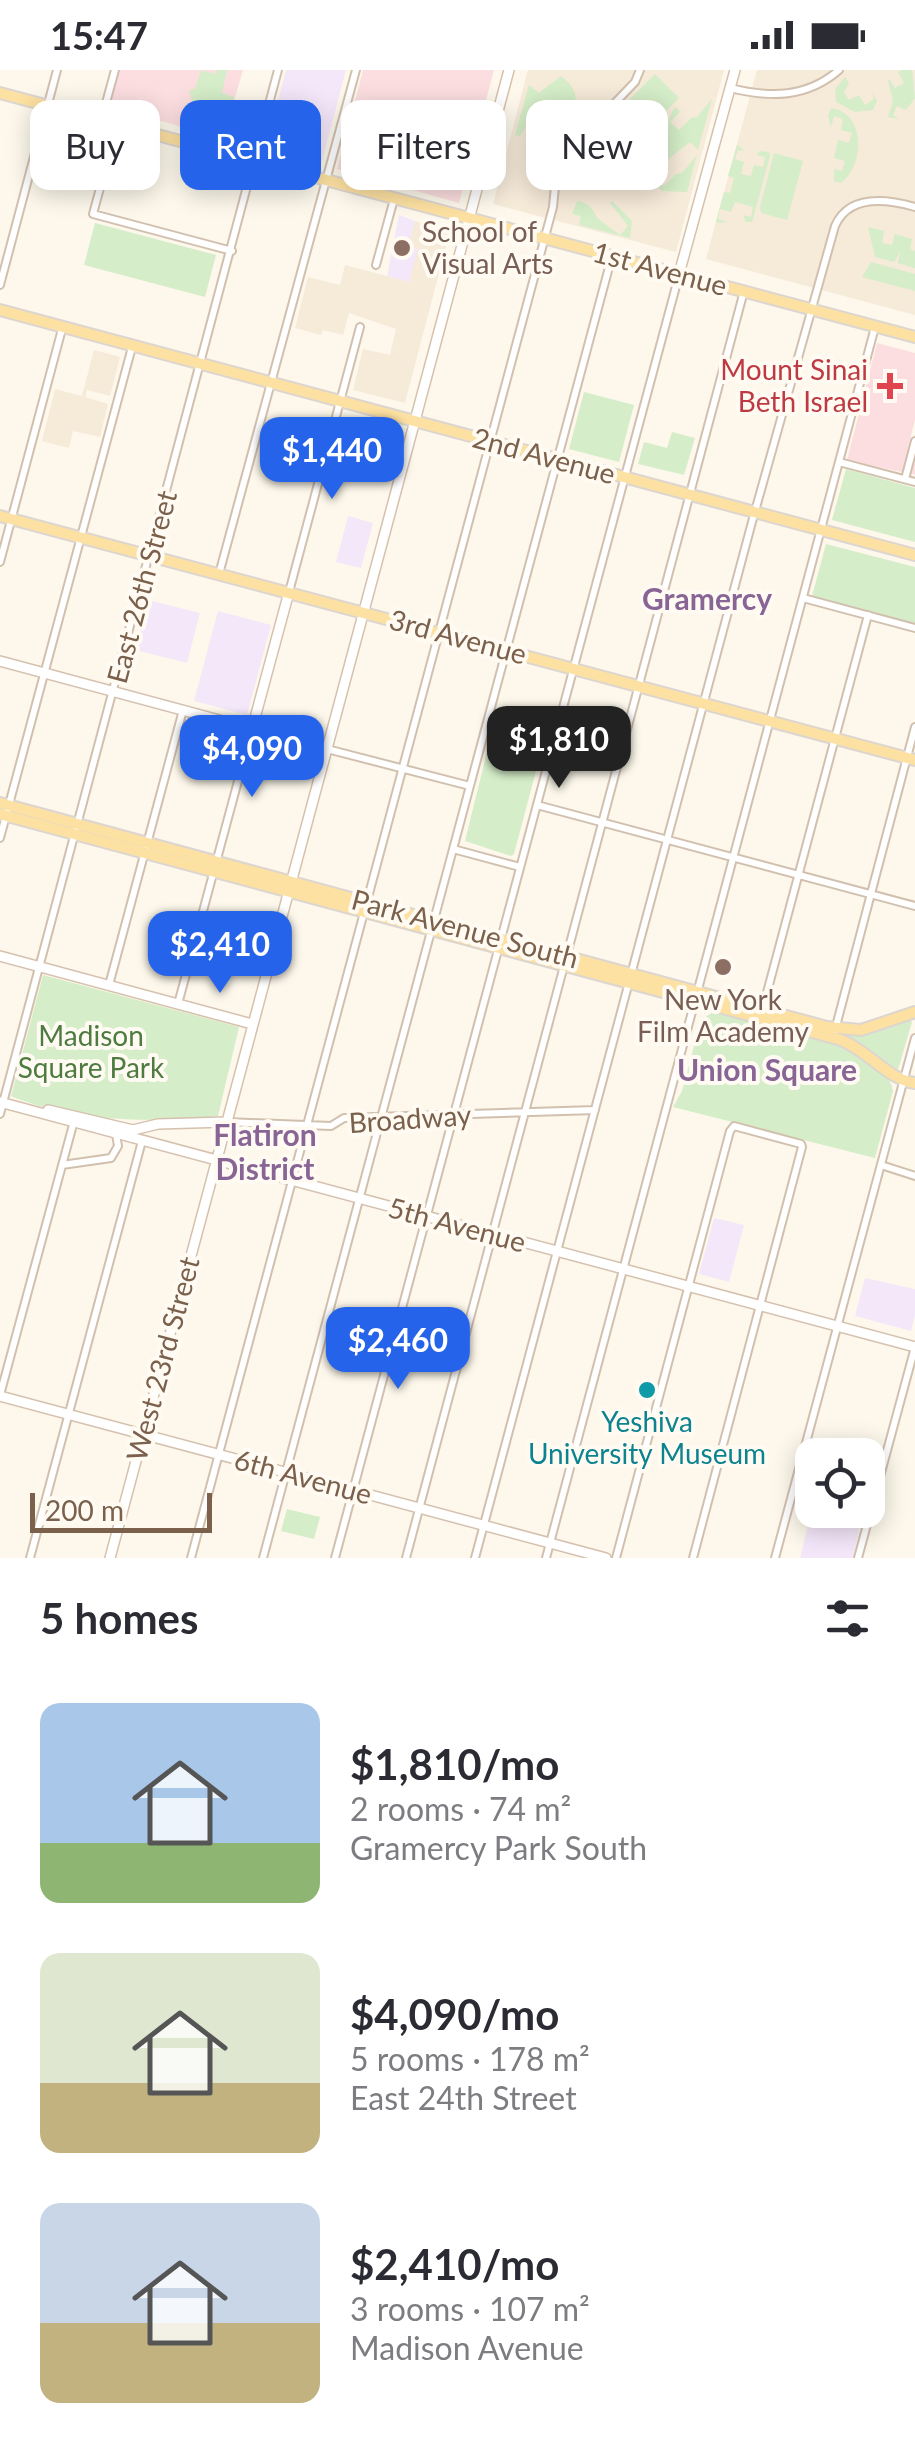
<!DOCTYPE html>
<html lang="en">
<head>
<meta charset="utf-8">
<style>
  :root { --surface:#fff; --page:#f2f2f3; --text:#2b2b33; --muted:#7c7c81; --accent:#2563eb }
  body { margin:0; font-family:Lato,sans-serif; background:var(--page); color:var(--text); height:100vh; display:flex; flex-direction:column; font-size:38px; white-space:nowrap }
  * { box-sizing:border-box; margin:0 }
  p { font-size:32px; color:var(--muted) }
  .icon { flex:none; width:55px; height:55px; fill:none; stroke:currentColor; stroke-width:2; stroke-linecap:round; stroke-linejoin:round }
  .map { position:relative; height:1488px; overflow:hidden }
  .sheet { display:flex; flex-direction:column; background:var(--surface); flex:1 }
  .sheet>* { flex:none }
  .banner { position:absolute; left:30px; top:30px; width:855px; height:90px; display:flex; gap:20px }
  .buttons { position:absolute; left:795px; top:1368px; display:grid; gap:20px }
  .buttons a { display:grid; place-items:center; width:90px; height:90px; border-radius:20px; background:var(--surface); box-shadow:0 5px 25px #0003; font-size:50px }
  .scale { position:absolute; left:30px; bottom:25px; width:182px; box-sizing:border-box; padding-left:10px; border:5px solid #7b604c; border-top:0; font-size:28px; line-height:35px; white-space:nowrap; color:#7b604c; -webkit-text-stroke:8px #fffbf3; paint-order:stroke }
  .price { position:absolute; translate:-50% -85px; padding:0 22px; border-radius:20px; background:var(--accent); color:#fff; font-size:32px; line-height:65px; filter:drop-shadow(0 2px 5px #0008) }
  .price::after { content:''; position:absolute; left:50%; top:60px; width:30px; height:22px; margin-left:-15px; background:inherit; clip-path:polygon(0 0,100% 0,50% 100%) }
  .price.selected { background:#222; color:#fff }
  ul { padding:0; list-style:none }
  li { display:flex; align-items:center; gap:30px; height:250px; padding:0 40px }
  li span { display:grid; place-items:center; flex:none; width:280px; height:200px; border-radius:20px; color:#555 }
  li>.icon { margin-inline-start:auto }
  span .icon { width:120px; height:120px; fill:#fffc; stroke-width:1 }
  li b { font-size:42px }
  h2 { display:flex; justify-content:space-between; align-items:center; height:120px; padding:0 40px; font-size:42px }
  .chip { padding:0 35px; border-radius:20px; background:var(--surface); box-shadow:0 5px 25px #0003; font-size:35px; line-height:90px }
  .chip.selected { background:var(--accent); color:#fff }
  .status { display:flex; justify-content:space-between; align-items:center; height:70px; padding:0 50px; background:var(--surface); direction:ltr }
  .status svg { height:28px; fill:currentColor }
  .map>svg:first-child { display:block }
  .residential { fill:#f6ead9 }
  .education { fill:#f5e7fa }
  .medical { fill:#fcdee0 }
  .green { fill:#d5edc8 }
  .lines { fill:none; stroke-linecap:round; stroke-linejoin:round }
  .street-casing { stroke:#d2c0af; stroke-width:10 }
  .secondary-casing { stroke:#d5c1ad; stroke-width:12 }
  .primary-casing { stroke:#ddd6d0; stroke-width:14 }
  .street { stroke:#fff; stroke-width:6 }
  .secondary { stroke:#fff; stroke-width:9 }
  .primary { stroke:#fde1a2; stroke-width:10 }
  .education-dot { fill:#8d6e63; stroke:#fffbf3; stroke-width:4 }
  .health-dot { fill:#e0444e; stroke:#fffbf3; stroke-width:4 }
  .culture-dot { fill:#0f9aa8; stroke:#fffbf3; stroke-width:4 }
  .labels { text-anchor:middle; stroke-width:8; stroke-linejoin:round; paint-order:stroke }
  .education-label { font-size:28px; fill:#785e54; stroke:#fffbf3; text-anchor:start }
  .street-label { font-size:28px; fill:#7b604c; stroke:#fffbf3 }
  .health-label { font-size:28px; fill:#be3a42; stroke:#fffbf3; text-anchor:end }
  .park-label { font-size:28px; fill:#4d7b40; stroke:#fffbf3 }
  .culture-label { font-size:28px; fill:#0d838f; stroke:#fffbf3 }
  .neighbourhood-label { font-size:30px; font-weight:bold; fill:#896596; stroke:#fffbf3 }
</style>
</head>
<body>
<div class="status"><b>15:47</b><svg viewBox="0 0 49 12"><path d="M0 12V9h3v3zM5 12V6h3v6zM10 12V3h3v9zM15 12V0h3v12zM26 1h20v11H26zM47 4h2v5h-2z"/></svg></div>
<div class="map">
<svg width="915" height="1488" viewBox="0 0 915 1488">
  <rect width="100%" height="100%" fill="#fdf8eb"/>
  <path class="residential" d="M528,0H724L676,182L493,134Z
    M757,0H915V245L706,189Z
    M415,151L450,161L405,333L353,320L363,279L390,285L396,259L349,243L343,265L323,260L321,265L295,258L308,207L340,215L345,195L409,212L417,179L408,176Z
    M94,280L120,287L110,326L87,320L85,327L108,334L100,367L73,361L69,378L42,371L55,319L82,326Z"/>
  <path class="education" d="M286,0H346L321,95L265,80Z
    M399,145L415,151L408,176L418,179L409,212L387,206Z
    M348,446L373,453L361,498L336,492Z
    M148,530L200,543L187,593L135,580Z
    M218,541L271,555L247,645L194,631Z
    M714,1148L744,1155L729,1212L699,1204Z
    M865,1208L915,1219V1245L911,1261L855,1246Z
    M812,1439L861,1451L853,1488H800Z"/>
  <path class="medical" d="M113,0H243L234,31L261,39L251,77L103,34Z
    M363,0H494L459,133L337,99Z
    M877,273L915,283V350L908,377L915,379V405L847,390Z"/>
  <path class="green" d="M201,0L215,4L217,0H227L222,23L234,27L233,32L261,39L251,76L201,62L189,20L195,19Z
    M902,0H912L915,28L906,40L897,36L893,45L899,49L888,47L893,31L888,11L889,9L895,18L904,13L898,2Z
    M655,4L679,28L653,54L629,30Z
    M561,6C590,30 570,40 551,61L546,57L558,44L549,36L537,48L531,49L520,66L515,65L529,15L539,23Z
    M845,7L849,13L844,22L849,30L859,25L865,35L874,29L872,22L877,31L873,40L855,42L836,32L835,19Z
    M712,29L698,80L690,72L667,90L661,68L673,40L676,37L680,42L670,52L679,60L691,48L697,47Z
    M831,38C866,43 865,95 841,113L834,111V99L842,101L845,91L834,88L838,70L849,73L852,63L841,60L843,49L834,46L831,57L828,46Z
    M566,50L580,64L538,105L527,90Z
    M611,54L645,86L657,79L651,90L640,96L631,92L605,60Z
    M596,57L613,73L611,83L600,94L596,90L607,78L599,70L560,104L568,86Z
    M737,75L745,81L738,80L735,89L744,92L741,104L751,106L754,95L763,97L765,87L757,85L760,81L769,82L770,86L752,152H746L743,145L751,147L753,137L735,132L731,142L720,139L718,149L727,152L718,153L716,151L724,122L730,123L734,108L728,106Z
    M774,83L803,91L787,150L761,143L760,137Z
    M697,85L687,122L662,121L650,109L652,94L662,92L667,96L655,108L664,116L676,104L682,103Z
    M577,131C589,132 593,140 597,148L620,165L628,156L610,133L612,131L632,151L630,168L579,155L581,146L572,144Z
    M95,153L216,185L205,227L84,195Z
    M868,157L884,161L882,173L892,175L895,164L912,169L910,179L915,181V198L898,193L900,182L894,192L875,187Z
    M871,192L915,204V221L862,207Z
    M584,322L634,335L619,392L569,379Z
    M672,362L695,368L684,405L638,394L644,372L667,378Z
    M846,399L915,418V472L832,450Z
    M826,474L915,497V553L812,526Z
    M497,667L539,679L541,682L514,784L511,786L465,771L490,670Z
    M43,905L239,957L218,1046C151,1053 74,1052 11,1026Z
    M713,942C749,947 890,979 893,1021L875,1088L673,1037L682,1021L701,950Z
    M908,949L912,952L898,1000L842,966L862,965Z
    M287,1439L320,1447L314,1469L281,1461Z"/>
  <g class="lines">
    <g class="street-casing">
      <path id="street" d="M730,18C770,28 807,28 839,0
        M101,51L115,0
        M117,55L93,144L232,181
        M376,195L394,129
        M0,215L57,0
        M839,392L915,412
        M905,409L915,371
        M0,492L62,259
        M219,504L356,0
        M289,522L360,257
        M803,528L915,558
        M487,655L554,673
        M327,679L470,716
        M537,735L915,836
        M0,768L132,277
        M453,779L520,797
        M109,915L183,640
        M178,934L252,659
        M762,941L868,545
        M835,960L915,657
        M0,1044L278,0
        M226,1052L331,1056L344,1048L595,1040
        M62,1095L111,1088L118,1076L116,1064
        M881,1095L915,1106
        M0,1325L74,1051
        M30,1488L142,1071
        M191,1488L553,137L556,106L564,86L635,12L640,0
        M263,1488L612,186
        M335,1488L679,205
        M406,1488L744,221
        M475,1488L752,452L835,156C849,124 887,129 915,137
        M546,1488L875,257
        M616,1488L730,1061L734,1056L801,1074L802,1077L693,1488
        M775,1488L915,968
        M858,1488L915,1277"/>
    </g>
    <g class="secondary-casing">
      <path id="secondary" d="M679,204L735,0
        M0,591L327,679
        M252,659L289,522
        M0,886L252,954
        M0,1032L915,1277
        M48,1040L133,1060L158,1054L226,1052
        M0,1326L606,1488
        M110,1488L509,0"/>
    </g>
    <g class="primary-casing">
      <path id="primary" d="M0,23L915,267
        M0,240L915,485
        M0,446L915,690
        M0,733L827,957L861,960L915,942
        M0,744L838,969C867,979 888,1010 915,1013"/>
    </g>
    <use href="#street" class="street"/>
    <use href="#secondary" class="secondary"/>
    <use href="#primary" class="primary"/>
  </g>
  <g class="education-dot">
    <circle cx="402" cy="178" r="10"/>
    <circle cx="723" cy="897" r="10"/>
  </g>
  <path class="health-dot" d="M885 301h10v10h10v10h-10v10h-10v-10h-10v-10h10z"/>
  <circle class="culture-dot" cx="647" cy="1320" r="10"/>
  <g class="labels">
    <g class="education-label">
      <text x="422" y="172">School of<tspan x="422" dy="32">Visual Arts</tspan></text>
      <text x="723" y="940" text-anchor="middle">New York<tspan x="723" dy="32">Film Academy</tspan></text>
    </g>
    <g class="street-label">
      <text transform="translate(660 199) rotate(15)" y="10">1st Avenue</text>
      <text transform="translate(544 386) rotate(15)" y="10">2nd Avenue</text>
      <text transform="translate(142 517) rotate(-75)" y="10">East 26th Street</text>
      <text transform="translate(458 567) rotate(15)" y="10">3rd Avenue</text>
      <text transform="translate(465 859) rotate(15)" y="10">Park Avenue South</text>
      <text transform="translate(410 1049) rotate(-4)" y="10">Broadway</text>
      <text transform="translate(457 1155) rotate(15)" y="10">5th Avenue</text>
      <text transform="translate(163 1289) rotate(-75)" y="10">West 23rd Street</text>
      <text transform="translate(303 1407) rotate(15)" y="10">6th Avenue</text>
    </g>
    <g class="health-label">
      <text x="868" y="310">Mount Sinai<tspan x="868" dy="32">Beth Israel</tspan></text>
    </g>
    <g class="park-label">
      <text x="91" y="976">Madison<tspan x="91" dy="32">Square Park</tspan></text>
    </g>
    <g class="culture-label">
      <text x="647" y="1362">Yeshiva<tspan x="647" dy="32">University Museum</tspan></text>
    </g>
    <g class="neighbourhood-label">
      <text x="707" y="540">Gramercy</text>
      <text x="767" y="1011">Union Square</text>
      <text x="265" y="1076">Flatiron<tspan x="265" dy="34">District</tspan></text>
    </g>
  </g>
</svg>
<div class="buttons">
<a><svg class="icon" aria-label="locate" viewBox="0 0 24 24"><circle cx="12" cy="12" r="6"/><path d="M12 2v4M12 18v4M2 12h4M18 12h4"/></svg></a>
</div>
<div class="scale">200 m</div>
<b class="price" style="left:332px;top:432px">$1,440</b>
<b class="price selected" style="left:559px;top:721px">$1,810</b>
<b class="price" style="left:252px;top:730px">$4,090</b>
<b class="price" style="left:220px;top:926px">$2,410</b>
<b class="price" style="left:398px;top:1322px">$2,460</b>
<div class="banner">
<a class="chip">Buy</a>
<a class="chip selected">Rent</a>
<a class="chip">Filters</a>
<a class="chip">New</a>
</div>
</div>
<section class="sheet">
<h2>5 homes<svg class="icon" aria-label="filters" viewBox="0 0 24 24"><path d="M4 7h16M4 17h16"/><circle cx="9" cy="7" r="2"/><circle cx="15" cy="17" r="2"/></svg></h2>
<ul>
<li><span style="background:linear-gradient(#a9c7e8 70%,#8fb573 0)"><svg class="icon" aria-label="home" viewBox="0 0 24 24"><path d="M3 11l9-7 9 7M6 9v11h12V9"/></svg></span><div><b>$1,810/mo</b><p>2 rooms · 74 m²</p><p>Gramercy Park South</p></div></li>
<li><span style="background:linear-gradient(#dfe7d0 65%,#c2b280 0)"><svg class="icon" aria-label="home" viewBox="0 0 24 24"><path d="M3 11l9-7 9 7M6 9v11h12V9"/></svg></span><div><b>$4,090/mo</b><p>5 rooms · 178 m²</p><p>East 24th Street</p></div></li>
<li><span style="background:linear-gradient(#c9d6e8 60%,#c2b280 0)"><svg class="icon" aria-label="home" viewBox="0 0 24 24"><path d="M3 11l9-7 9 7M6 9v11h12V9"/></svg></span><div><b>$2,410/mo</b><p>3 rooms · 107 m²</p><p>Madison Avenue</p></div></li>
</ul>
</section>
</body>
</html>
